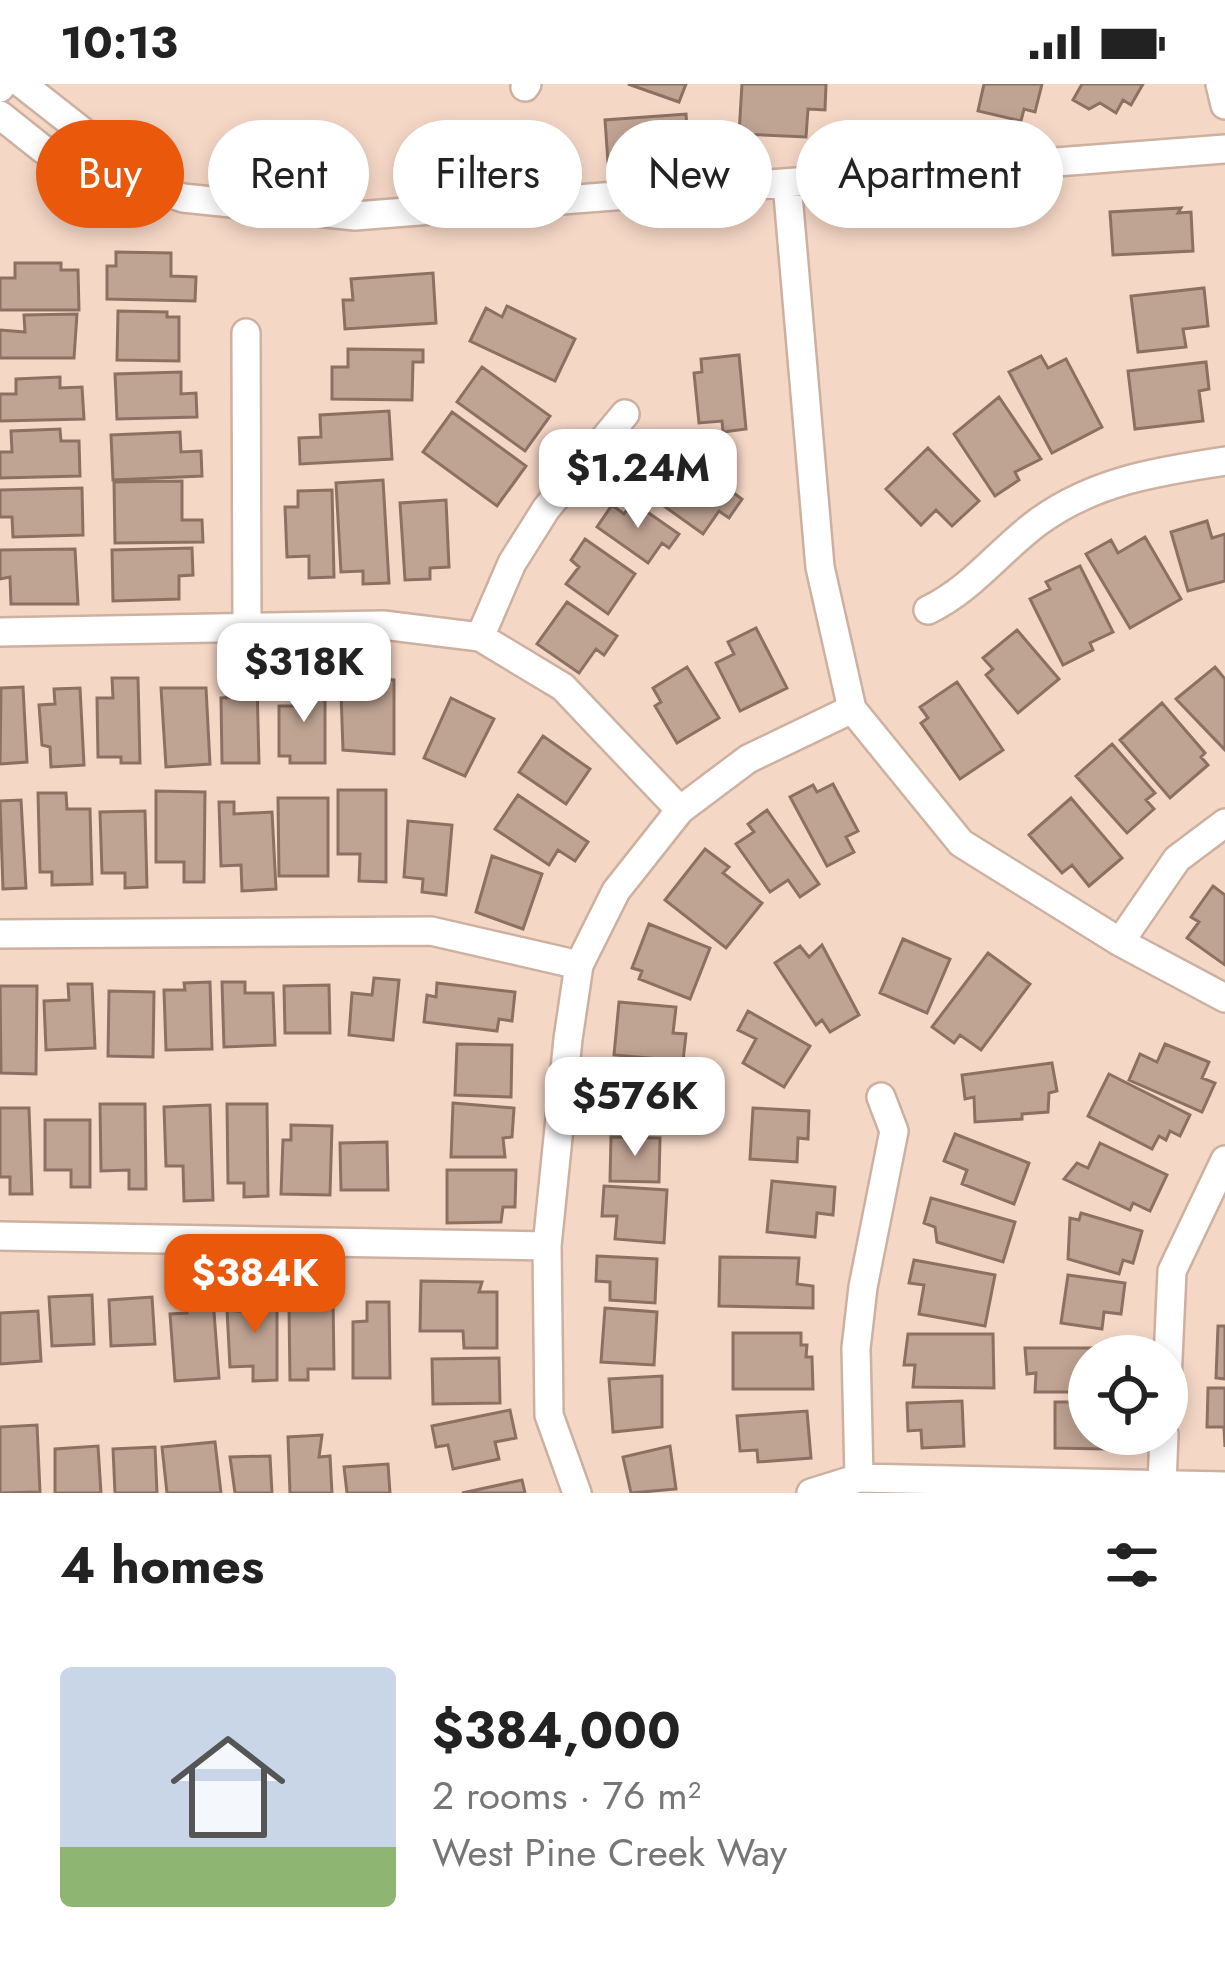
<!DOCTYPE html>
<html lang="en">
<head>
<meta charset="utf-8">
<style>
  :root { --surface:#fff; --page:#f2f2f2; --text:#222; --muted:#767676; --line:#e0e0e0; --accent:#ea580c }
  body { margin:0; font-family:Jost,sans-serif; background:var(--page); color:var(--text); height:100vh; display:flex; flex-direction:column; font-size:45px; white-space:nowrap }
  * { box-sizing:border-box; margin:0 }
  p { font-size:39px; color:var(--muted) }
  .icon { flex:none; width:66px; height:66px; fill:none; stroke:currentColor; stroke-width:2; stroke-linecap:round; stroke-linejoin:round }
  .map { position:relative; height:1409px; overflow:hidden }
  .sheet { display:flex; flex-direction:column; background:var(--surface); flex:1 }
  .sheet>* { flex:none }
  .hud { position:absolute; left:36px; top:36px; width:1155px; height:108px; display:flex; gap:24px }
  .controls { position:absolute; left:1068px; top:1251px; display:grid; gap:24px }
  .controls a { display:grid; place-items:center; width:120px; height:120px; border-radius:50%; background:var(--surface); box-shadow:0 6px 18px #0003; font-size:60px }
  .price { position:absolute; translate:-50% -102px; padding:0 27px; border-radius:24px; background:#fff; color:#222; font-size:39px; line-height:78px; filter:drop-shadow(0 3px 6px #0008) }
  .price::after { content:''; position:absolute; left:50%; top:72px; width:36px; height:27px; margin-left:-18px; background:inherit; clip-path:polygon(0 0,100% 0,50% 100%) }
  .price.on { background:var(--accent); color:#fff }
  ul { padding:0; list-style:none }
  li { display:flex; align-items:center; gap:36px; height:300px; padding:0 60px }
  li+li { border-top:3px solid var(--line) }
  li span { display:grid; place-items:center; flex:none; width:336px; height:240px; border-radius:12px; color:#555 }
  li>.icon { margin-inline-start:auto }
  span .icon { width:144px; height:144px; fill:#fffc; stroke-width:1 }
  li b { font-size:51px }
  h2 { display:flex; justify-content:space-between; align-items:center; height:144px; padding:0 60px; font-size:51px }
  .pill { padding:0 42px; border-radius:54px; background:var(--surface); box-shadow:0 6px 18px #0003; font-size:42px; line-height:108px }
  .pill.on { background:var(--accent); color:#fff }
  .status { display:flex; justify-content:space-between; align-items:center; height:84px; padding:0 60px; background:var(--surface); direction:ltr }
  .status svg { height:33px; fill:currentColor }
  .map>svg:first-child { display:block }
  .building { fill:#bfa393; stroke:#8c7162; stroke-width:3 }
  .lines { fill:none; stroke-linecap:round; stroke-linejoin:round }
  .minor-casing { stroke:#cdb0a0; stroke-width:32 }
  .minor { stroke:#fff; stroke-width:27 }
</style>
</head>
<body>
<div class="status"><b>10:13</b><svg viewBox="0 0 49 12"><path d="M0 12V9h3v3zM5 12V6h3v6zM10 12V3h3v9zM15 12V0h3v12zM26 1h20v11H26zM47 4h2v5h-2z"/></svg></div>
<div class="map">
<svg width="1225" height="1409" viewBox="0 0 1225 1409">
  <rect width="100%" height="100%" fill="#f5d7c6"/>
  <path class="building" d="M628,0H686L679,18Z
    M742,0H826L825,26L808,25L806,53L739,50Z
    M984,0H1042L1035,28L1024,25L1021,37L978,27Z
    M1082,0H1143L1131,21L1123,16L1116,29L1100,19L1089,25L1073,16Z
    M686,30L689,72L608,78L605,36Z
    M1181,124L1178,129L1191,128L1193,167L1113,171L1110,128Z
    M116,168L171,169V192L196,193L195,217L107,215V182H116Z
    M15,179H61V186H78L79,226H0V194H15Z
    M433,189L436,239L345,245L343,216H353L351,195Z
    M1204,204L1208,242L1183,245L1186,263L1138,268L1131,212Z
    M507,222L575,255L555,297L470,257L486,224L502,233Z
    M118,227L167,228V233H179V277L117,276Z
    M77,230L74,274H0V246L25,248L24,231Z
    M348,265L423,266V278H413L412,316L332,315V283H348Z
    M739,271L746,345L723,348L722,337L699,339L694,289L702,288L701,275Z
    M1041,272L1048,284L1066,275L1102,343L1052,369L1009,288Z
    M1206,278L1209,305L1199,307L1203,337L1135,345L1128,287Z
    M482,283L550,332L525,367L457,318Z
    M181,288V310L196,309L197,333L117,335L115,290Z
    M60,293V304L82,303L84,335L0,337V310H16V295Z
    M999,313L1041,375L1015,388L1019,396L995,412L954,350Z
    M389,327L392,375L300,380L299,354L321,353L320,331Z
    M452,328L526,382L497,422L423,368Z
    M60,345L61,357H79L80,392L0,394V368H12L11,347Z
    M180,348L181,368L201,367L202,392L113,396L111,351Z
    M928,364L979,417L952,442L936,426L921,441L886,405Z
    M687,375L742,415L729,434L719,427L703,450L657,417Z
    M383,396L389,499L363,500V487L341,488L336,399Z
    M182,397V436H202L203,458L115,459L114,398Z
    M82,404L83,451L13,453L12,433H0V406Z
    M332,406L334,493L309,494V472L287,473L285,423H298V407Z
    M446,416L449,483L430,484V495L405,496L400,419Z
    M633,418L679,450L669,464L662,459L648,479L597,443L612,421L624,430Z
    M1207,437L1212,454L1225,450V497L1188,507L1171,448Z
    M1145,453L1181,515L1130,544L1086,470L1111,456L1118,469Z
    M585,455L635,490L608,530L566,500L579,483L571,476Z
    M192,464L193,491L179,492V515L113,517L112,466Z
    M75,465L78,520H11L10,493L0,495V466Z
    M1080,482L1113,548L1090,559L1093,566L1063,581L1030,515L1050,505L1046,498Z
    M567,518L617,552L604,571L596,565L579,589L537,560Z
    M756,544L787,604L740,627L716,579L734,570L728,558Z
    M1017,546L1059,595L1018,629L986,591L993,585L983,574Z
    M687,583L719,634L677,659L655,622L661,618L653,604Z
    M1215,583L1225,595V666L1176,615Z
    M112,594H138L140,679H121V673H98L97,614H113Z
    M370,594L394,596V670L343,666L341,609H369Z
    M957,598L1003,666L960,695L921,639L928,634L920,623Z
    M295,599H325V679H290V672H279V622H295Z
    M257,600L259,679H222L221,614L235,613V601Z
    M23,603L27,678L0,680L1,604Z
    M80,604L84,681L51,683L50,663L42,661L39,621L55,620L54,605Z
    M161,604H206L210,680L166,683Z
    M451,614L494,635L465,692L424,674Z
    M1162,619L1205,669L1201,673L1208,681L1170,714L1120,656Z
    M543,652L590,685L566,720L519,688Z
    M1112,660L1155,709L1146,716L1154,725L1127,749L1076,692Z
    M833,700L858,747L846,753L854,768L827,782L790,713L813,701L817,708Z
    M338,706H386V798L359,797L360,770H338Z
    M156,707L205,708L204,798H184V778H156Z
    M38,709H66L67,725H90L92,800L52,801V788H40Z
    M518,711L588,758L575,777L558,766L549,781L495,745Z
    M278,714H328V792H279Z
    M1071,714L1122,774L1089,802L1072,781L1062,789L1029,751Z
    M21,716L26,804L3,805L0,717Z
    M219,718H234V730L272,728L276,805L242,807L241,781L221,782Z
    M767,726L819,800L800,813L788,796L770,808L736,760L754,748L748,740Z
    M145,727L147,803L125,804V789H102L100,728Z
    M408,737L452,741L446,811L422,808L423,795L404,793Z
    M705,765L729,783L723,789L762,819L726,864L665,816Z
    M492,772L542,790L523,845L476,828Z
    M1213,802L1225,811V881L1187,854L1199,838L1191,833Z
    M649,840L710,864L690,915L639,895L642,887L632,884Z
    M903,855L950,875L927,929L880,909Z
    M822,861L859,931L830,948L822,936L816,941L775,879L800,862L809,873Z
    M988,869L1030,900L981,966L960,951L954,959L932,943Z
    M374,894L399,896L393,956L349,951L352,909L372,911Z
    M210,898L212,965L166,966L164,906H185L184,899Z
    M222,898H245V909H273L275,961L224,963Z
    M437,899L515,908L512,937L499,935L497,947L424,938L427,911L436,913Z
    M68,900H92L95,964L46,966L44,917L69,916Z
    M329,901L330,949H285L284,902Z
    M0,902H37L36,990L1,989Z
    M109,907L154,908L153,973L108,972Z
    M619,918L676,923L673,949L686,950L683,977L614,971Z
    M748,927L810,962L784,1003L743,979L756,955L738,946Z
    M457,960L512,961L511,1013L455,1011Z
    M1165,960L1209,978L1202,994L1215,999L1202,1028L1129,996L1140,970L1157,978Z
    M1052,979L1057,1007L1049,1009L1048,1028L1022,1030V1035L975,1038L974,1013L965,1015L962,991Z
    M608,988L681,992L679,1038L606,1032Z
    M1109,990L1190,1031L1180,1052L1170,1047L1166,1056L1159,1052L1152,1065L1088,1032Z
    M453,1019L514,1024L512,1053L503,1054L505,1073H451Z
    M100,1020H145L146,1105H129V1086L101,1087Z
    M227,1020H267L268,1112L244,1113V1099H228Z
    M210,1021L213,1116L184,1117L183,1082H166L164,1023Z
    M0,1024H29L32,1110H10V1093H0Z
    M753,1024L809,1027L808,1055L798,1054L797,1078L750,1075Z
    M45,1036H90V1103H71V1086H45Z
    M291,1041L332,1042L330,1111L281,1110L283,1056H291Z
    M955,1050L1029,1079L1014,1120L962,1100L967,1086L944,1077Z
    M611,1053L660,1054L659,1098L610,1097Z
    M387,1058L388,1106H341L340,1059Z
    M1100,1059L1167,1091L1150,1127L1133,1119L1130,1126L1064,1095L1077,1079L1088,1084Z
    M447,1086H516L515,1123H503L501,1138L447,1139Z
    M772,1097L835,1103L833,1131L817,1129L815,1153L767,1148Z
    M604,1102L667,1106L664,1159L615,1155L617,1132H602Z
    M931,1114L1015,1138L1003,1178L937,1158L935,1143L924,1139Z
    M1081,1129L1142,1147L1133,1179L1123,1176L1119,1190L1068,1175L1070,1134L1079,1136Z
    M597,1172L657,1175L655,1219L610,1216V1198L596,1197Z
    M720,1173L799,1174L797,1200L813,1202V1224L719,1222Z
    M914,1176L995,1191L985,1242L919,1230L924,1201L909,1199Z
    M1068,1191L1125,1199L1121,1230L1104,1228L1102,1245L1061,1239Z
    M421,1197L482,1198L479,1208H497V1264H464L463,1247H420Z
    M277,1208V1296L253,1297V1282L230,1283L227,1226L248,1228L246,1210Z
    M92,1211L94,1260L52,1262L49,1213Z
    M152,1213L155,1260L111,1262L109,1216Z
    M303,1213H333L334,1285H308V1296H290L289,1223H303Z
    M213,1215L219,1294L175,1297L170,1230L187,1229L186,1217Z
    M367,1218H389L390,1294H353V1238L367,1237Z
    M605,1224L657,1228L654,1281L601,1278Z
    M38,1227L41,1277L0,1280V1229Z
    M1218,1242H1225V1295L1216,1294Z
    M733,1249H801V1261H807L806,1273H812L813,1305H733Z
    M908,1250H993L994,1304L913,1303L915,1281H904Z
    M1025,1264H1121V1272H1089V1308H1035L1036,1289L1027,1290Z
    M499,1274L500,1319L433,1320L432,1275Z
    M662,1292V1343L613,1348L609,1295Z
    M1208,1304H1225V1363L1224,1343H1207Z
    M962,1317L964,1362L922,1364L921,1346L908,1347L907,1319Z
    M1055,1318H1089V1350H1105V1365L1055,1364Z
    M510,1326L516,1354L495,1358L499,1375L453,1385L448,1361L436,1363L432,1342Z
    M807,1327L811,1374L758,1378L757,1366L740,1367L737,1332Z
    M37,1341L40,1408L0,1409V1343Z
    M322,1351L319,1373L330,1372L332,1409H290L288,1353Z
    M215,1358L221,1409H167L162,1363Z
    M98,1362L101,1409H55V1365Z
    M670,1362L676,1405L631,1409L623,1373Z
    M155,1363L157,1409H115L113,1365Z
    M270,1372L272,1409H235L230,1373Z
    M388,1380L390,1409H347L344,1383Z
    M522,1396L525,1409H462Z"/>
  <g class="lines">
    <g class="minor-casing">
      <path id="minor" d="M22,0L101,62L144,89
        M1220,0L1225,21
        M525,3L527,0
        M0,4L3,0
        M0,31L44,66L183,114L355,132L1225,65
        M787,99L820,483L852,625L961,759L1120,858L1225,914
        M246,249L247,542
        M928,526C972,505 1000,466 1038,438C1094,397 1159,387 1225,377
        M0,548L383,541L480,553L563,603L680,726
        M480,553L512,479L546,425L625,330
        M0,850L431,847L579,881
        M1120,858L1177,775L1225,739
        M0,1152L547,1162
        M1167,1297L1172,1187L1225,1076
        M859,1394L856,1264L863,1203L894,1047L881,1013
        M1162,1401L1164,1350
        M577,1409L549,1331L547,1162L568,955L579,881L616,807L680,726L748,675L852,625
        M811,1409L859,1394L1225,1402"/>
    </g>
    <use href="#minor" class="minor"/>
  </g>
</svg>
<div class="controls">
<a><svg class="icon" aria-label="locate" viewBox="0 0 24 24"><circle cx="12" cy="12" r="6"/><path d="M12 2v4M12 18v4M2 12h4M18 12h4"/></svg></a>
</div>
<b class="price" style="left:638px;top:447px">$1.24M</b>
<b class="price" style="left:304px;top:641px">$318K</b>
<b class="price" style="left:635px;top:1075px">$576K</b>
<b class="price on" style="left:255px;top:1252px">$384K</b>
<div class="hud">
<a class="pill on">Buy</a>
<a class="pill">Rent</a>
<a class="pill">Filters</a>
<a class="pill">New</a>
<a class="pill">Apartment</a>
</div>
</div>
<section class="sheet">
<h2>4 homes<svg class="icon" aria-label="filters" viewBox="0 0 24 24"><path d="M4 7h16M4 17h16"/><circle cx="9" cy="7" r="2"/><circle cx="15" cy="17" r="2"/></svg></h2>
<ul>
<li><span style="background:linear-gradient(#c9d6e8 75%,#8fb573 0)"><svg class="icon" aria-label="home" viewBox="0 0 24 24"><path d="M3 11l9-7 9 7M6 9v11h12V9"/></svg></span><div><b>$384,000</b><p>2 rooms · 76 m²</p><p>West Pine Creek Way</p></div></li>
</ul>
</section>
</body>
</html>
